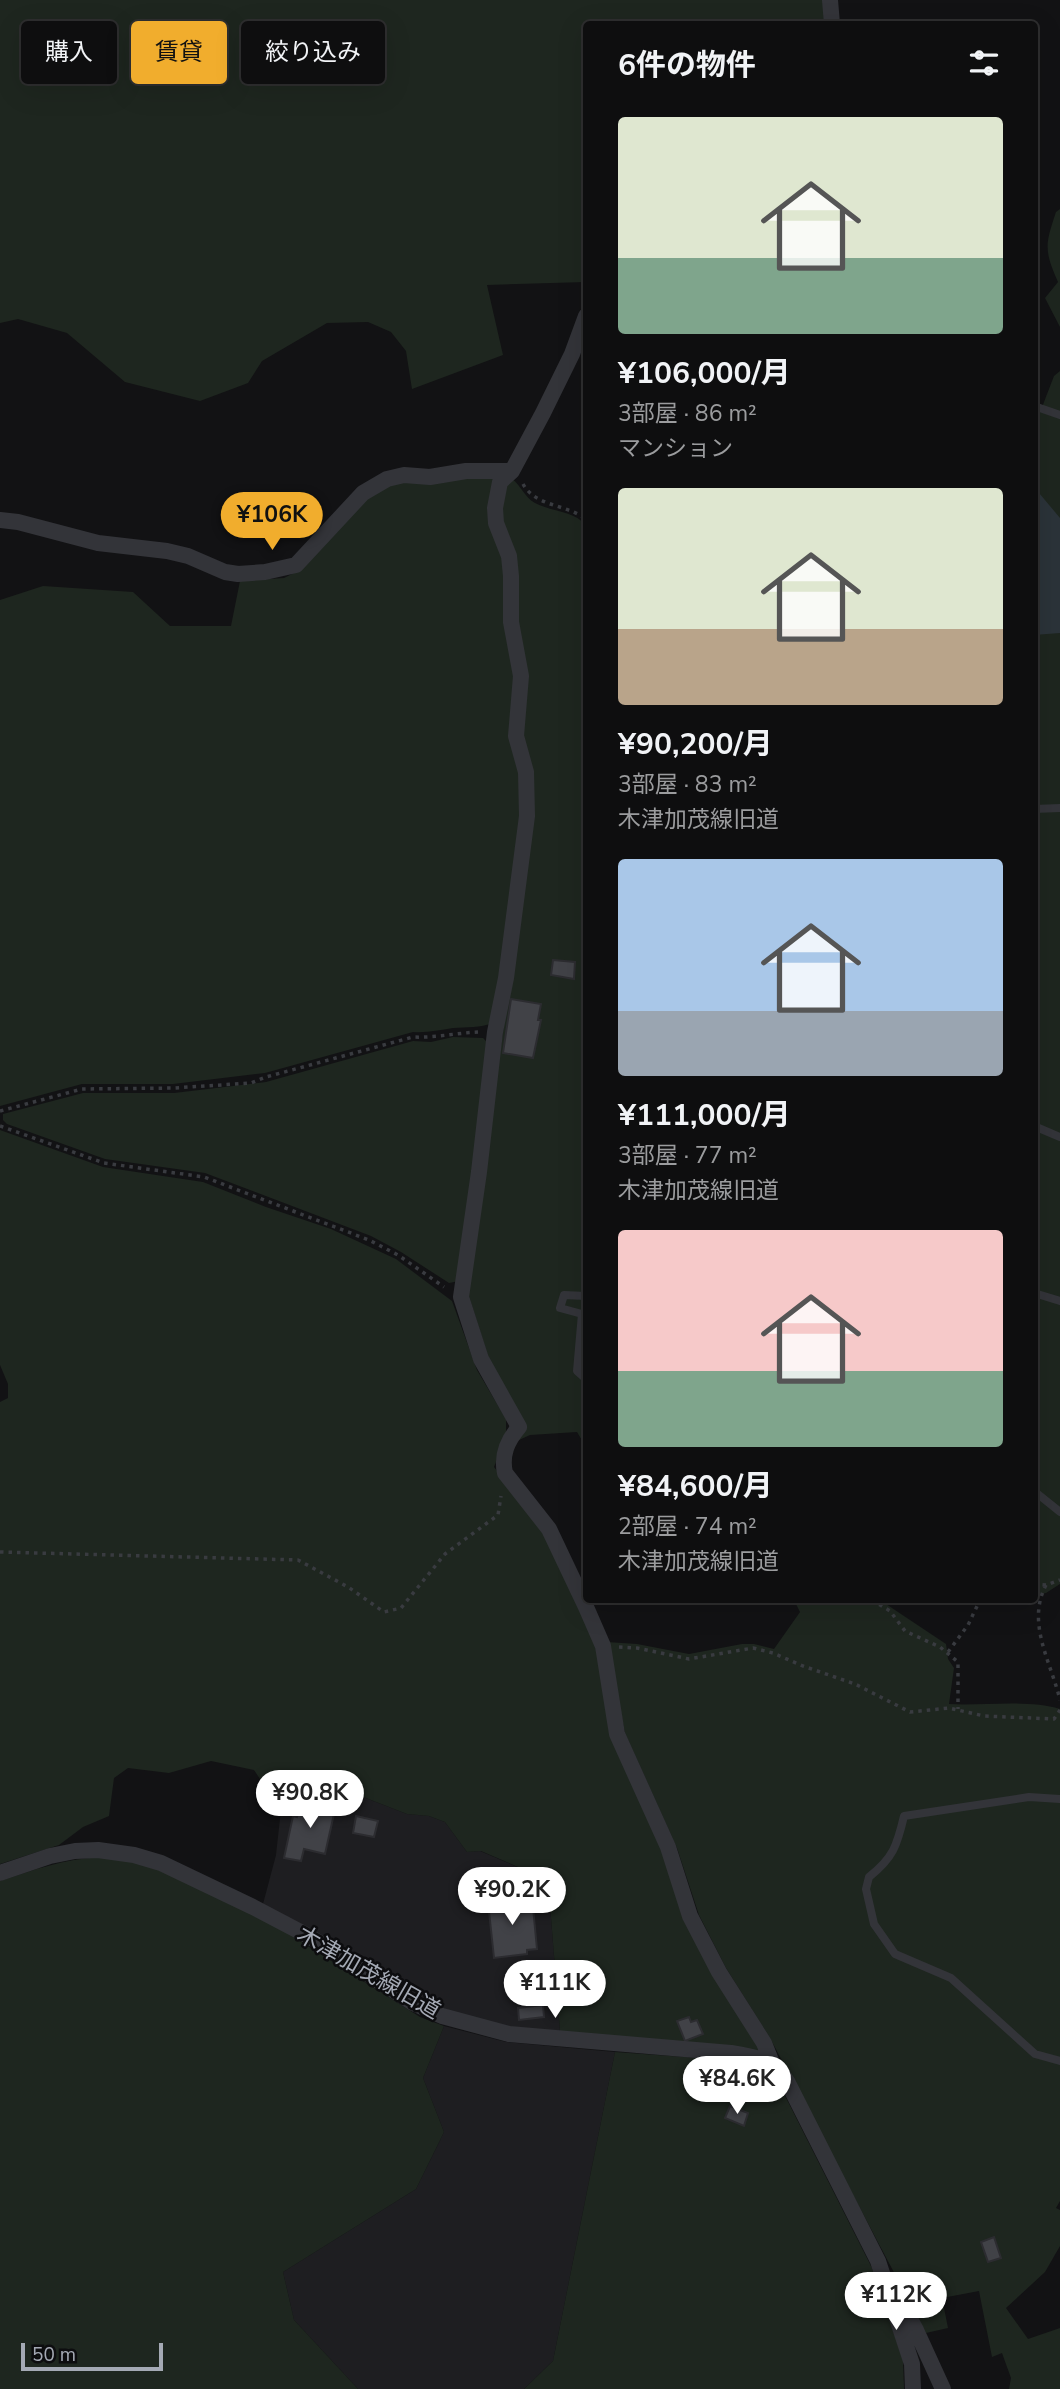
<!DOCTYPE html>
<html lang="ja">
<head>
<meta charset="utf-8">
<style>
  :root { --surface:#0e0e0f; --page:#171718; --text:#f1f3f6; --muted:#9b9c9e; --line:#2e2e2f; --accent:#f1ad2d }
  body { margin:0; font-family:"Nunito Sans","Noto Sans JP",sans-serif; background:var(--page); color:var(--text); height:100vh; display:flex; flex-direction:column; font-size:26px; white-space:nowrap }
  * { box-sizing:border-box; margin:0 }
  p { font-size:23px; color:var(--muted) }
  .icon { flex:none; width:38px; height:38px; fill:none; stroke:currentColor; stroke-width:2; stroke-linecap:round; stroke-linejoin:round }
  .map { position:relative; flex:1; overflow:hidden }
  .drawer { position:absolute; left:583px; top:21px; width:455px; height:1582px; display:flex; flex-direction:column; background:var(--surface); border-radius:7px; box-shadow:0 7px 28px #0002,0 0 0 2px var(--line) }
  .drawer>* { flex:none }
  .banner { position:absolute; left:21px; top:21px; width:457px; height:63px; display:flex; gap:14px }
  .scale { position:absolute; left:21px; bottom:18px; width:142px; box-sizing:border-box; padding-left:7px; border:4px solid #a4a9b4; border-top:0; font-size:19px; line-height:24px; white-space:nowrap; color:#a4a9b4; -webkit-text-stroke:5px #0d0d0f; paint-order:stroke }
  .price { position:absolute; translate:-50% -60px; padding:0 16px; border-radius:24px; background:#fff; color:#222; font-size:23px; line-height:46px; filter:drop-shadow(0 2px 4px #0008) }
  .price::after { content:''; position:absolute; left:50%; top:42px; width:21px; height:16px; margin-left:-10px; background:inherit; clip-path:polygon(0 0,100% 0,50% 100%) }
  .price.on { background:var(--accent); color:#111 }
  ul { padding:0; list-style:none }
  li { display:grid; align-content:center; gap:14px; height:371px; padding:0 35px }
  li span { display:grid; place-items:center; height:217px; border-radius:7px; color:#555 }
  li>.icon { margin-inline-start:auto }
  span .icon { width:126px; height:126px; fill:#fffc; stroke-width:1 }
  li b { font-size:30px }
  h2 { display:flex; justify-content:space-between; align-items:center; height:84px; padding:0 35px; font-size:30px }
  .chip { padding:0 24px; border-radius:7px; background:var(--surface); box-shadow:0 7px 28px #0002,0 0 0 2px var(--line); font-size:24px; line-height:63px }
  .chip.on { background:var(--accent); color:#111 }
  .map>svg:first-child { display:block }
  .built { fill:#1e1e21 }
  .green { fill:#1e261f }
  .water { fill:#2b3339 }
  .building { fill:#414247; stroke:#2c2c30; stroke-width:2 }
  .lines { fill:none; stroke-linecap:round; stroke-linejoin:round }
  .path { stroke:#393b40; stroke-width:3.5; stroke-dasharray:3.5 5; stroke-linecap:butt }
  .service { stroke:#333439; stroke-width:8 }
  .minor { stroke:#333439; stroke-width:16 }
  .labels { text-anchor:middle; stroke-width:5; stroke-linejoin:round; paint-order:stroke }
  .street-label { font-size:23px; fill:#a4a9b4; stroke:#0d0d0f }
</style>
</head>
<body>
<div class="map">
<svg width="1060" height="2389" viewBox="0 0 1060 2389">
  <rect width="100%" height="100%" fill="#121214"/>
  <path class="built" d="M304,1786L353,1793L407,1814L429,1816L445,1822L467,1852L480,1851L548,1880L560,2031L511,2027L444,2010L417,1997L263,1904L276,1855L281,1810L274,1800Z
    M444,2026L506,2042L615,2052L553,2361L524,2389H358L294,2320L283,2272L416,2189L444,2132L423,2078Z"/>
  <path class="green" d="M0,0H824L826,24H586V282L487,285L503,355L412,389L406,351L391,332L368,322L327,323L262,361L248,383L200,401L125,382L67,333L18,319L0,323Z
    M1060,209V327L1045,298L1058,282C1044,250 1045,245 1056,212Z
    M1060,371V1584L1046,1593L1034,1595V417L1039,415L1054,376Z
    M474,476L495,479L515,677L522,816L493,1023C480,1028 467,1027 453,1028C439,1030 427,1033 413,1032L265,1073L173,1084H82L0,1106V600L43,586L133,592L170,626H231L240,581L284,578L302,569L366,497L400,480Z
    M512,479C521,485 524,497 535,503C552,512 572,510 586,525V1447L577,1432L530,1435L519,1440L508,1393L488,1356L467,1290L533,816L522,736L499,507L507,481Z
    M453,1037L483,1038L490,1045L459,1281L449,1283L401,1252L371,1236L205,1173L105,1159L7,1124L3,1120V1114L83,1093H174L266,1082L413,1041L431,1042Z
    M0,1130L103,1167L203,1182L266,1207L331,1229L396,1259L452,1301L477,1370L506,1419V1434L494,1467L545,1533L596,1642L609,1731L763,2052L560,2031L548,1880L481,1851L467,1852L445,1822L429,1816L407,1814L353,1793L304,1786L274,1800L254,1770L211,1761L169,1773L128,1768L114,1778L109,1816L83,1827L59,1845L0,1864V1402L8,1398V1384L0,1365Z
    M794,1600H880L946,1644L948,1659L954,1668L949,1704C982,1706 1028,1699 1060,1709V2201L1056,2208L1060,2210V2246L1045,2272L1006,2308L1028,2339L1060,2328V2389H1009L1011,2378L1002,2353L992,2357L979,2291L942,2298L948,2328L926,2333L770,2038L726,1968L699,1915L677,1848L625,1733L607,1642L637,1644L689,1654L742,1644H754L774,1649L800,1612Z
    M100,1857L135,1862L162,1871L276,1926L420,2017L444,2026L423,2078L444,2132L416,2189L283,2272L294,2320L358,2389H0V1881C33,1870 64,1859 100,1857Z
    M615,2052L726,2060L751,2064L766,2070L776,2078L872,2268L903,2360L904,2389H524L553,2361Z"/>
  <path class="water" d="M1034,487L1060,518V633L1034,635Z"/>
  <path class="building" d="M553,960L575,962L574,979L551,975Z
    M511,999L541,1004L538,1020H541L533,1058L503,1053Z
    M296,1800L306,1803L304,1814L316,1817L319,1801L322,1802L323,1800L333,1802L332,1805H336L325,1854L304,1849L301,1861L284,1858L293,1816L297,1817L299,1809L294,1808Z
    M356,1816L378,1821L374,1837L353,1833Z
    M532,1897L537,1949L527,1950V1954L494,1958L488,1902Z
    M543,2005L544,2017L519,2020L518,2008Z
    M689,2017L691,2022L697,2020L703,2034L685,2041L677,2021Z
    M730,2106L748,2113L744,2126L725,2118Z
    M994,2237L1001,2258L988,2262L981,2242Z"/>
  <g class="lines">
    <path class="path" d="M523,484C536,507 566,504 586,519
      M0,1111L82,1089L174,1088L251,1083L266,1077L413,1037C435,1038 456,1033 478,1032
      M0,1126L104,1163L204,1177L369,1240L398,1255L444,1287
      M0,1552L298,1560L348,1587L384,1612L401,1608L445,1554L498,1515L501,1496
      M1034,1584L1046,1585L1060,1580
      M1046,1585C1026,1623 1051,1662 1060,1700
      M872,1600L890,1611L905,1631L940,1647L958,1662V1709
      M619,1647L637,1648L689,1659L753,1648L773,1653L803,1666L855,1684L910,1712L949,1708L984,1716L1054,1719L1060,1710
      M948,1652L968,1625L980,1600"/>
    <path class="service" d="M1034,406L1060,415
      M1034,809L1060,808
      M1034,1126L1060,1137
      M1034,1293L1060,1301
      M586,1296L564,1295L560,1308L582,1314L577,1371L586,1379
      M1034,1491L1060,1512
      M1060,1799L1029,1797L904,1816C897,1846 893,1858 869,1877L866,1889L874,1924L895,1954L951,1978L1035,2054L1060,2061"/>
    <path class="minor" d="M830,0L832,24
      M586,316L572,354L543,413L512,471L500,482L495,508L496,523L509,556L511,576V622L521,676L516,736L526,772L527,816L506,978L495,1032L479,1172L461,1297L481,1359L519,1427C507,1441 501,1455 505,1473L549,1529L586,1607L603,1646L617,1734L668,1847L690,1916L719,1972L764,2043L772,2063
      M0,520L18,522L98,543L167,551L188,556L225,572L238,574L265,572L296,565L363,493L387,479L404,475L430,477L466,471H512
      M0,1873L50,1856L75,1851L98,1850L134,1855L161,1863L253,1907L310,1937L413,2003L442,2016L509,2034L731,2053C756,2057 775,2060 788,2083L878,2261L912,2364L913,2389
      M896,2294L916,2330L943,2389"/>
  </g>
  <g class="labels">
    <g class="street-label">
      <text transform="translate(369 1972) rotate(30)" y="8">木津加茂線旧道</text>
    </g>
  </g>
</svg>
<div class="scale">50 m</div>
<b class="price on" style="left:272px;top:552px">¥106K</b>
<b class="price" style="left:310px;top:1830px">¥90.8K</b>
<b class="price" style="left:512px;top:1927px">¥90.2K</b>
<b class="price" style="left:555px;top:2020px">¥111K</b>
<b class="price" style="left:737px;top:2116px">¥84.6K</b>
<b class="price" style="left:896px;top:2332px">¥112K</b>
<div class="banner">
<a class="chip">購入</a>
<a class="chip on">賃貸</a>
<a class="chip">絞り込み</a>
</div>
<section class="drawer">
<h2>6件の物件<svg class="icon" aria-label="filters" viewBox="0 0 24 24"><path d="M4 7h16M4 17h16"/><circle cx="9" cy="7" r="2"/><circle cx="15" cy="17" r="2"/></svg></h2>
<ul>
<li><span style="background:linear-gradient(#dfe7d0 65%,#7fa58c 0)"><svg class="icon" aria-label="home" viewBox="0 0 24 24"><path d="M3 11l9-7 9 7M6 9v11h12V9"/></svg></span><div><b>¥106,000/月</b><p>3部屋 · 86 m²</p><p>マンション</p></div></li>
<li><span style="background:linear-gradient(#dfe7d0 65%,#b9a48a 0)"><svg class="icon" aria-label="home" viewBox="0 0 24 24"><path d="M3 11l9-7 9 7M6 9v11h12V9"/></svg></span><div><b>¥90,200/月</b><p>3部屋 · 83 m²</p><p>木津加茂線旧道</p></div></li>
<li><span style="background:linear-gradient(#a9c7e8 70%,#9aa5b1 0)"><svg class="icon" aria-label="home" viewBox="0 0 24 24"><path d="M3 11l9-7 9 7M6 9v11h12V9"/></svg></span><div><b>¥111,000/月</b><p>3部屋 · 77 m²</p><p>木津加茂線旧道</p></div></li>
<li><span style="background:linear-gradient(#f6c9c9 65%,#7fa58c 0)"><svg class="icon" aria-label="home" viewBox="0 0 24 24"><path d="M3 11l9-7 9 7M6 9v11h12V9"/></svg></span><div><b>¥84,600/月</b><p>2部屋 · 74 m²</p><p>木津加茂線旧道</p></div></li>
</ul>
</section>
</div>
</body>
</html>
